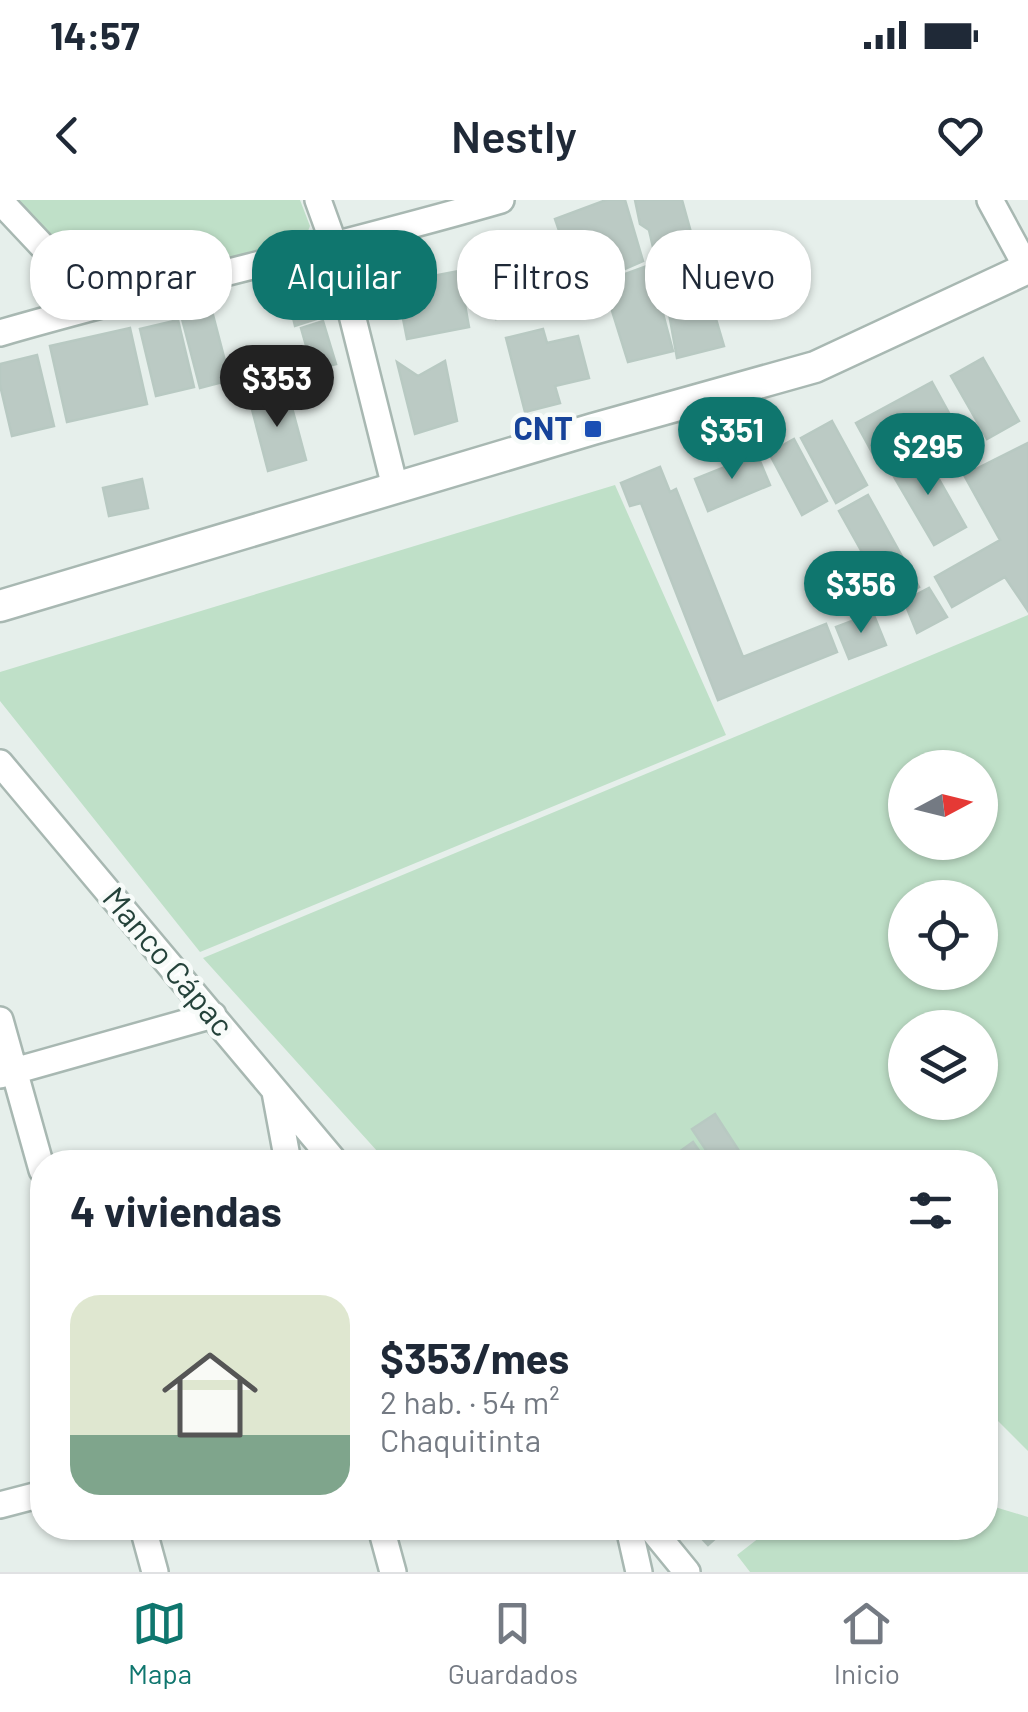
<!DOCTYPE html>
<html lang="es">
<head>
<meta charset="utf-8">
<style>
  :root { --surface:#fff; --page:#f2f2f3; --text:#1f2937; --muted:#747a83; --line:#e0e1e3; --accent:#0f766e }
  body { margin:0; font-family:Barlow,sans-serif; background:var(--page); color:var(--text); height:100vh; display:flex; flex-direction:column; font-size:38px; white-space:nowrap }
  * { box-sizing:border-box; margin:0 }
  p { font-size:32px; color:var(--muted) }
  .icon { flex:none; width:55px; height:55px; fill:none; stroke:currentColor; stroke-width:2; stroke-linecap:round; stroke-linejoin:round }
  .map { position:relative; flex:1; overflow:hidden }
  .details { position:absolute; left:30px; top:950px; width:968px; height:390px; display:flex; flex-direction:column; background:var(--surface); border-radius:40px; box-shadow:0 2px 8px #0004 }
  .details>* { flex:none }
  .guide { position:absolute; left:30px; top:30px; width:970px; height:90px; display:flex; gap:20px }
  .needle { width:65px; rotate:83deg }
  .controls { position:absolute; left:888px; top:550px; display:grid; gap:20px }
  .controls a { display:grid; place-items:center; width:110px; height:110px; border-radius:50%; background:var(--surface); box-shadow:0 2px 8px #0004; font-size:50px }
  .price { position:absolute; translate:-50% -85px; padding:0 22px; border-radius:35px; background:var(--accent); color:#fff; font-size:32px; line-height:65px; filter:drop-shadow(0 2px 5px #0008) }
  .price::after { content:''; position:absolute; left:50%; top:60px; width:30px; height:22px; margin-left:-15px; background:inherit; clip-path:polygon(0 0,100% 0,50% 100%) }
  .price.current { background:#222; color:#fff }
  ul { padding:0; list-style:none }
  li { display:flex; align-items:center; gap:30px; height:250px; padding:0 40px }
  li span { display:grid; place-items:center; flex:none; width:280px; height:200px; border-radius:30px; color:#555 }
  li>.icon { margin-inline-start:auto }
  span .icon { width:120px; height:120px; fill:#fffc; stroke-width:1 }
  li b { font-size:42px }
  h2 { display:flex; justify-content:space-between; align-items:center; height:120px; padding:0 40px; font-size:42px }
  .tag { padding:0 35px; border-radius:40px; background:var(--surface); box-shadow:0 2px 8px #0004; font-size:35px; line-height:90px }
  .tag.current { background:var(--accent); color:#fff }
  .status { display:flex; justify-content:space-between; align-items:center; height:70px; padding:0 50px; background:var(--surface); direction:ltr }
  .status svg { height:28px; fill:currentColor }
  header { display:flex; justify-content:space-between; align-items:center; height:130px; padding:0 40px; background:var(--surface); font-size:45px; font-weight:600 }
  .dock { display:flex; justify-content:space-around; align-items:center; height:140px; border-top:2px solid var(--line); background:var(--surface); font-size:28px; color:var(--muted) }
  .dock a { display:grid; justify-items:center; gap:5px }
  .dock .current { color:var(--accent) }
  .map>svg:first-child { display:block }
  .green { fill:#bfe0c8; fill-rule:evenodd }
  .building { fill:#bbcac4; stroke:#b8c9c2; stroke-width:2.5 }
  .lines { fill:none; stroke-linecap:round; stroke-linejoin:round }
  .minor-casing { stroke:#a8b8b2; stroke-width:30 }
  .tertiary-casing { stroke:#a8b8b2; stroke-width:35 }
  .minor { stroke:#fff; stroke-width:25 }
  .tertiary { stroke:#fff; stroke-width:30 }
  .transit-dot { fill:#1a4fb4; stroke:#f7fbf9; stroke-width:4 }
  .labels { text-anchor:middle; stroke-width:9; stroke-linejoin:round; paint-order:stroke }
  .transit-label { font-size:32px; font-weight:bold; fill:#164399; stroke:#f7fbf9; text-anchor:end }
  .street-label { font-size:32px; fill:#24423a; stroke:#f7fbf9 }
</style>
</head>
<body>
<div class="status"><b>14:57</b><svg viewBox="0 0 49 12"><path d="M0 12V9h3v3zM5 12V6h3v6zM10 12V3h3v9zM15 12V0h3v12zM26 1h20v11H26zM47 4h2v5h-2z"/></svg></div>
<header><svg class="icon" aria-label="back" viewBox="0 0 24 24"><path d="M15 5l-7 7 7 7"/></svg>Nestly<svg class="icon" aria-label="heart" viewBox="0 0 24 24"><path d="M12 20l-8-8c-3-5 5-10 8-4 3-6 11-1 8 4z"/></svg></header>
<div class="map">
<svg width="1028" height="1372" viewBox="0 0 1028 1372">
  <rect width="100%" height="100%" fill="#e6efeb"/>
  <path class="green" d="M15,0H300L310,26L303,44L102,94Z
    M615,285L726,535L200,752L0,501V472Z
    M1028,415V1251L997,1220L985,1217V962H387L203,758ZM905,568H980V642H905ZM905,698H980V772H905ZM905,828H980V902H905Z
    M985,1304L1028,1317V1372H750L737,1355L764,1334L759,1328H985Z"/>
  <path class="building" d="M606,0H625L643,61L579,89L555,19Z
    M635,0H682L697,54L659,73L649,30L640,24Z
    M550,44L556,76L529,81L523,49Z
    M523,49L534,112L496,119L485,56Z
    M698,58L724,146L677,158L662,75Z
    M650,65L673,151L628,162L603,82Z
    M310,70L318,82L326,116L295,126L291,109L281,114L274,78Z
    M459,71L469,127L407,139L396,83Z
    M556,76L562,107L534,112L529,81Z
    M212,111L230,180L200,188L182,119Z
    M178,120L194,187L156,196L140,129Z
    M323,121L336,164L313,170L301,128Z
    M130,128L147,204L67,222L50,146Z
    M543,129L547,143L578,136L589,178L555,186L560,203L525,212L506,138Z
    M37,155L54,226L12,236L0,185V164Z
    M983,158L1019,221L987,239L951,176Z
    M445,161L457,221L415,234L397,162L418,176Z
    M932,182L949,213L873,254L856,223Z
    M287,189L306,260L268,271L249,198Z
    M832,221L867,285L836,303L801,238Z
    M794,239L827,301L802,315L769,253Z
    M1028,243V411L1005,377L952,407L935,377L1000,340L964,275Z
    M923,251L966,327L934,345L890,270Z
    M757,254L770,285L708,311L695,279Z
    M660,267L670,292L676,289L743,457L826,424L837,452L718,500L641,303L630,306L621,283Z
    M142,279L148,308L109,316L103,288Z
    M868,295L919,387L891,404L839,311Z
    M929,388L947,417L917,433L904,401Z
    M873,413L886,445L849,459L836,427Z
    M715,914L741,954L729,962H714L692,929Z
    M693,942L707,962H686L679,952Z
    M692,1328H727L708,1345Z"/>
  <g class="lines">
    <g class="minor-casing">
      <path id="minor" d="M318,0L335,47L395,287
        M990,0L1027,68
        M0,1L98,105
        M0,133C166,85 335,48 501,0
        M0,563L335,962
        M0,820L42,970
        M0,875L213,815
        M275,892L288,962
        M0,1305L42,1294
        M143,1328L155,1372
        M381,1328L393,1372
        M629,1328L639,1372
        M651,1328L687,1372"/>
    </g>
    <g class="tertiary-casing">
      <path id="tertiary" d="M0,406L593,229L815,167L1028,68"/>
    </g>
    <use href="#minor" class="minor"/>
    <use href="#tertiary" class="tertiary"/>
  </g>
  <rect class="transit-dot" x="583" y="219" width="20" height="20" rx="5"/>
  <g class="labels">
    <g class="transit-label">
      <text x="573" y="240">CNT</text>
    </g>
    <g class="street-label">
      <text transform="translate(168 762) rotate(50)" y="11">Manco Cápac</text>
    </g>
  </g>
</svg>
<div class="controls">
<a><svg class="needle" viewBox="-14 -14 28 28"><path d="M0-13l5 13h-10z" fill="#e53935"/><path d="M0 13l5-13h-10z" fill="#747a83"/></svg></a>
<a><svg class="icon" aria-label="locate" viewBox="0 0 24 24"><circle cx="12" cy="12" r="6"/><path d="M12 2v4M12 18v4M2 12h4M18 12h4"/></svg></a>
<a><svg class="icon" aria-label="layers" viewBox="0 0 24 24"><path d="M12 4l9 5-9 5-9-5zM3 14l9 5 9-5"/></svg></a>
</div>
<b class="price current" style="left:277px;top:230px">$353</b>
<b class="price" style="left:732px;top:282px">$351</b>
<b class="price" style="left:928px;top:298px">$295</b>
<b class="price" style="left:861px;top:436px">$356</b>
<div class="guide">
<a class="tag">Comprar</a>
<a class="tag current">Alquilar</a>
<a class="tag">Filtros</a>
<a class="tag">Nuevo</a>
</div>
<section class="details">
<h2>4 viviendas<svg class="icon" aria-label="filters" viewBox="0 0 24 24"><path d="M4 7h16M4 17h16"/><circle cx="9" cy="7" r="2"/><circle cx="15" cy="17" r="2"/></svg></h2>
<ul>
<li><span style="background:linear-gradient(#dfe7d0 70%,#7fa58c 0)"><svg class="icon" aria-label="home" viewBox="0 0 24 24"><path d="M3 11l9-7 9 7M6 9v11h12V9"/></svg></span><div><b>$353/mes</b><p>2 hab. · 54 m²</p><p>Chaquitinta</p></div></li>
</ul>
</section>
</div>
<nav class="dock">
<a class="current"><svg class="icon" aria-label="map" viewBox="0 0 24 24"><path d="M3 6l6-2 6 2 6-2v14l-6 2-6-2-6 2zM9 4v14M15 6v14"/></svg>Mapa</a>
<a><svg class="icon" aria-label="saved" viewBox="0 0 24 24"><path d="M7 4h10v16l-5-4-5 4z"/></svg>Guardados</a>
<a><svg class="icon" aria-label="home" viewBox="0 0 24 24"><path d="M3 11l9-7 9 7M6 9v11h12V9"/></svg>Inicio</a>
</nav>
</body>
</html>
